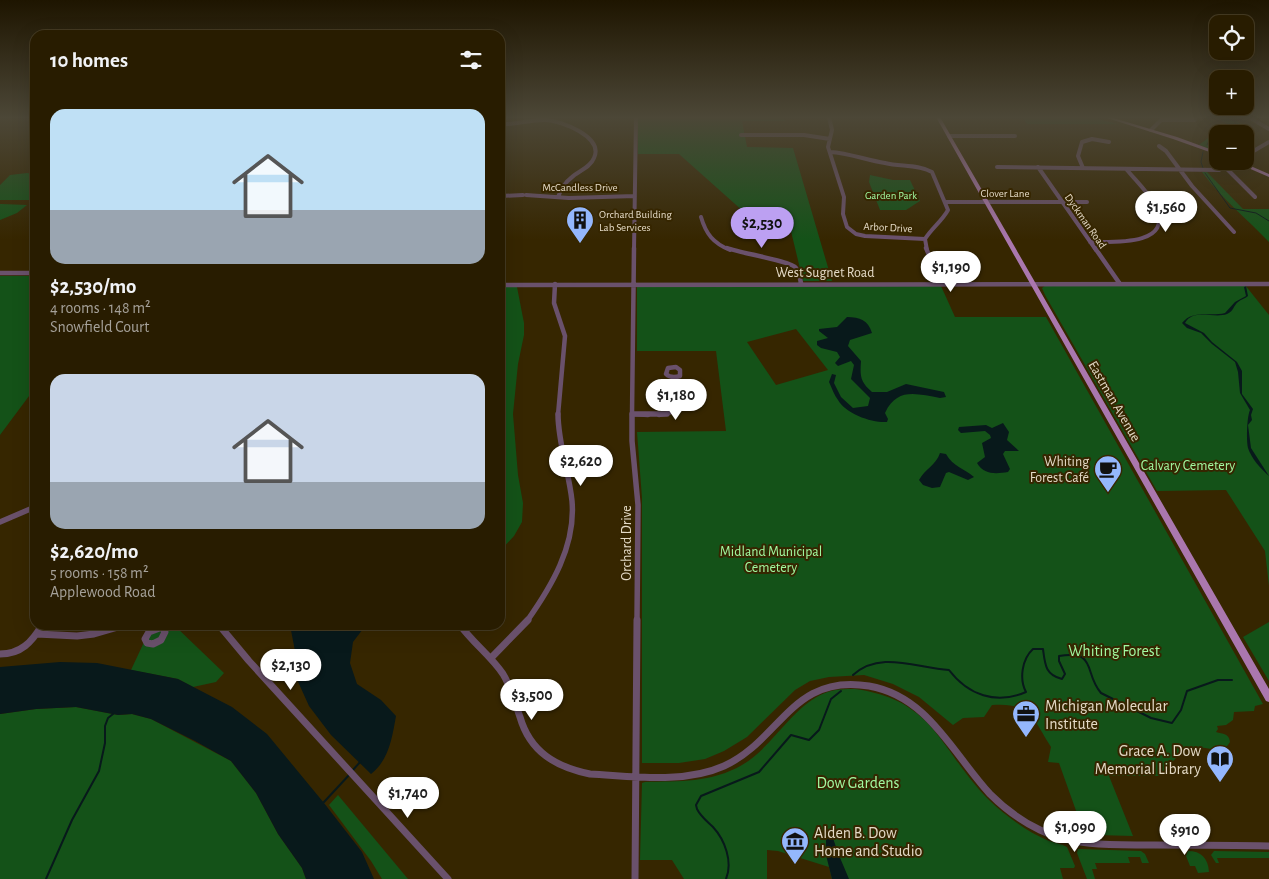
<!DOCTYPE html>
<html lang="en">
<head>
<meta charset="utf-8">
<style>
  :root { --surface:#281c00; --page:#34290f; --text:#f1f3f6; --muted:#a5a199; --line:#443a22; --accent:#bca0f2 }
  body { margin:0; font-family:"Alegreya Sans",sans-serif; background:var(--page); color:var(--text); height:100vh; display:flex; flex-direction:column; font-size:19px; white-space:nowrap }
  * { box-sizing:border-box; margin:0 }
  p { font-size:16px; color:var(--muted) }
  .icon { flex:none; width:28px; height:28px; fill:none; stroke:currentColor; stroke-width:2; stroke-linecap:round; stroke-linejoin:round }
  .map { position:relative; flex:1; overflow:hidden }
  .panel { position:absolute; left:30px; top:30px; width:475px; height:600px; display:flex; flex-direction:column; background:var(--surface); border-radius:15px; box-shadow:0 5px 20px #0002,0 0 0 1px var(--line) }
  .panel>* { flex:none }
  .fabs { position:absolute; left:1209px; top:15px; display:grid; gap:10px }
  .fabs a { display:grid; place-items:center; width:45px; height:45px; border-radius:10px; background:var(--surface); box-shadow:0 5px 20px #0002,0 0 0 1px var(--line); font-size:25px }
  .price { position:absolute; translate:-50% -42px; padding:0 11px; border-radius:18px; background:#fff; color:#222; font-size:16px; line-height:32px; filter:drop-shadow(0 1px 2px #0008) }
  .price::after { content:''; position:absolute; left:50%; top:30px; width:15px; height:11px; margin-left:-8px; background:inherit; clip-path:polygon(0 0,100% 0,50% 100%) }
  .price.active { background:var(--accent); color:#111 }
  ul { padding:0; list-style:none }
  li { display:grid; align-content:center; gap:10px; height:265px; padding:0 20px }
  li span { display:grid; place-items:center; height:155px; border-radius:15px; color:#555 }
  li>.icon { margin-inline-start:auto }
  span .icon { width:90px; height:90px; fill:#fffc; stroke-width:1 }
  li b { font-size:21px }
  h2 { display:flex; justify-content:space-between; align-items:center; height:60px; padding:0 20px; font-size:21px }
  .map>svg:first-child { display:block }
  .green { fill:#145218; fill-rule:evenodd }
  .water { fill:#08191b }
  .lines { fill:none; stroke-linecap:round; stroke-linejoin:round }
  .stream-far1 { stroke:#08191b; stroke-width:1 }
  .stream { stroke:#08191b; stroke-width:2 }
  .minor-far3 { stroke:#6a516c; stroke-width:4 }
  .minor-far2 { stroke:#6a516c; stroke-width:4.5 }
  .minor-far1 { stroke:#6a516c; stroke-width:5.5 }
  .minor { stroke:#6a516c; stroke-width:7 }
  .major { fill:#aa77ae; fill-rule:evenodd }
  .labels { text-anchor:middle; stroke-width:4; stroke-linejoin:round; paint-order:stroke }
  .far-street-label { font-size:11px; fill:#e4dac6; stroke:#362600 }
  .far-park-label { font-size:11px; fill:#a1f9a0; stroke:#362600 }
  .far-poi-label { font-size:11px; fill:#e4dac6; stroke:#362600; text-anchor:start }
  .street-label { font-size:14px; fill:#e4dac6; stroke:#362600 }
  .poi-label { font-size:14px; fill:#e4dac6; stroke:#362600; text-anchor:end }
  .park-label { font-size:14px; fill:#a1f9a0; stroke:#362600 }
  .near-park-label { font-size:16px; fill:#a1f9a0; stroke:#362600 }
  .near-poi-label { font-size:16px; fill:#e4dac6; stroke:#362600; text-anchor:start }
</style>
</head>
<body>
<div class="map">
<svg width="1269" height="879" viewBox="0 0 1269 879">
  <rect width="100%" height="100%" fill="#362600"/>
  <path class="green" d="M638,117H784L785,121H742L747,147L793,148L832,281H803L789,223L744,212L679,154H638Z
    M1022,117H1090L1118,124H1027Z
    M1216,117H1229L1251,129V133L1245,136V134H1218L1217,148L1213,150L1199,145L1212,135L1232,127Z
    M1202,172H1207L1243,209H1269V242C1246,218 1221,198 1202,172Z
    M27,173L35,174V195L30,200H0V185L10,175Z
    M870,175L893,180H910L920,201L906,210H880L869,182Z
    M0,204H2L27,205L17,213L0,220Z
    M0,276H35V388L0,435Z
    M1046,285H1245L1269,315V586L1265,551L1226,490L1157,491L1045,295L1042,288Z
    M637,286H941L955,317H1046L1263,704L1255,706L1254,711L1234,712L1233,720L1226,725L1217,726L1218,729L1216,732C1223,734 1229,733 1230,742C1221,758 1207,744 1193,748C1183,751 1176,757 1170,765H1165L1166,776H1109L1133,836L1097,835L1084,833L1059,763L1048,762L1051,747C1033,719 1031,702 992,705L984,717L963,718L953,725L919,697L893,684L864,675L829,677L810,681L795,690L747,737L724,751L705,759L679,763H642V498L637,432L726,431L716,351H637ZM796,329L828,370L776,385L747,342Z
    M500,287H517L524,323V335L518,364L513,414L518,475L523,503L522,522L514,536L500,551Z
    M1269,622V681L1243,637Z
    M152,625H174L224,673L216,682L193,687L178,679L131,670Z
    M855,689C936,700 940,751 989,800C1006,816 1027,832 1049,841C1055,843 1062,844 1067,847L1075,866L1074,868H1060L1063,879H832L829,867L778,851L767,850V879H684L672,860H640L642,783L645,782C679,781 711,783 742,765C773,747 792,706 825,693C834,689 845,689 855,689Z
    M76,707L118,715L132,714L151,719L231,761L256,793L278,834L302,868L306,879H0V714L36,709Z
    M338,795L408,879H382L371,861L329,805Z
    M1078,849L1141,851L1145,854L1149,863H1142L1140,857H1128L1130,863H1095L1097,869H1092L1095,879H1087L1077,853Z
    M1188,851C1201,851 1208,858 1209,872L1198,873L1195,866H1190L1186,856Z
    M1214,851L1269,852V858H1217L1219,863H1216L1211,855Z"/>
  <path class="water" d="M1246,286L1248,296C1245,299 1241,299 1238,302C1233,306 1234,311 1227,314C1214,319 1193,308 1185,323L1204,333L1212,342L1237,362L1242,371V394L1253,409L1251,415L1252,420L1248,425L1251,448L1269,476C1261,469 1251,458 1248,448C1246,440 1247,416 1250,410L1240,393L1238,372L1235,362L1212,344L1201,333L1187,328L1182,323C1193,309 1210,317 1225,313L1235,302L1246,296L1244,287Z
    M847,317C860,317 868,320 872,333L850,340L848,346L861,361C860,376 860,382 872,392H887L906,384L944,392L946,397L940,398C917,394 897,387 885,413L888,419L887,422C872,423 846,414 838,400C834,395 832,388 829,382L832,374L836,375L834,383L841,397L853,408L868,406L870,398L851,379L854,365L851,361L838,366L835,363L840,357L837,352L821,348L817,345V341L828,338L819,331V329L837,327Z
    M1003,423L1009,432L1007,440L1019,451H1005L1003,454L1010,469L1008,472C996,474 984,475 977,463L985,457L982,443L991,438L990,435L985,431L961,433L958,430L959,427L986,425L992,428Z
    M940,453L946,454C953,467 964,468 974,477L968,480L949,472L946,473L940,487L932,488L923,485L919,480C925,469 936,465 940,453Z
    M290,625H366L353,642L350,663L357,684L381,700L396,716C392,738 389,760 371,774L331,735L309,706L295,675V651Z
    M60,662L97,663L178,679L232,707L267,734L324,803L362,852L374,879H306L302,868L278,834L256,793L231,761L195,741L151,719L132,714L118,715L76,707L36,709L0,714V667Z
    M832,835L838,853L849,879H832L826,855V839Z"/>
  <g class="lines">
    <path class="stream-far1" d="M1222,134L1236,128L1235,121L1225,117
      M1207,145L1210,138L1218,135
      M1203,152L1201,162L1203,168
      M1205,173L1230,208L1256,213L1269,221"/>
    <path class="stream" d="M853,675C880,650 916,668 949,670C968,695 996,705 1026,692C1019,679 1022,659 1033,649H1043C1045,664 1045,675 1062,679L1065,674L1059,661V656C1098,650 1083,672 1101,693L1151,718L1172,723L1181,710L1187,691L1218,680H1232
      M352,771L361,761
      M324,802L350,774
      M46,879L72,820L99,771L105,743V726L108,718L113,714
      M726,879C733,862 725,840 713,827C707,821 701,817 697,809L696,805L701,796L759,772L791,735L809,740L819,730L831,699L841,691"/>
    <path class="minor-far3" d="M829,117L832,130L828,147L844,197L843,214L847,227L856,234L865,236L925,239
      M500,119L505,117
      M1252,119L1269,129
      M500,124C516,125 531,119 546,120C562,121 604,137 594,158C590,168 578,171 571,178C564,183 561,190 558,197
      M1151,130L1161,120H1195
      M741,135H804L830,139
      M949,136H1015
      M1159,146L1166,151L1192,186L1234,232
      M830,152C849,153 866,160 885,163C901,167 917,164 932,172L948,210C942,221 932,228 925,239L927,250
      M1245,156L1269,142
      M997,167L1219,170L1236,161
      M1038,167L1096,250
      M1083,168L1078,156L1082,142L1092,139L1109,142
      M1226,168L1255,197
      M526,195L569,198L635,196
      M500,196L523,195
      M946,202H1087
      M701,217C706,234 713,243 730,250
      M1090,242C1113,242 1174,246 1156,207C1149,193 1137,182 1127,170
      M634,250L636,117"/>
    <path class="minor-far2" d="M727,248C739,253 792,261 796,268C799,271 800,279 801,283
      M926,248L941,284
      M1095,248L1120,284
      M0,273H35
      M555,284L554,303L565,336L558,415
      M500,285L1269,284
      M676,367L680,370V376C674,378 670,378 666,374L668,368Z
      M632,414L648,415
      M632,415L634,248
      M659,415C684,413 680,397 675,378"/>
    <path class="minor-far1" d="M632,414H667
      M632,414V441L638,505L637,621
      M0,522L35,507
      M527,621C551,587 576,546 572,501C569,472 558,443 558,414"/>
    <path class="minor" d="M219,625L249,661L448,879
      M460,625C473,643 491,656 503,674C511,687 515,703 520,717C530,752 556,767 590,774C632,776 684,784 724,766C781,740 792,673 869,686C928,696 953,754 990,794C1004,808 1021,821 1040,830C1075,847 1115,845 1153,845C1192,845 1230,845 1269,846
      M162,627L165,632L161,640L153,644L147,643L145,639L149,632Z
      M37,634L77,636L94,634L125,625
      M0,654C21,654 32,642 42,625
      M491,658L528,620
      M635,879L637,620"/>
    <path class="major" d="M936,117H940L1269,689V702L1266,701Z
      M1104,117H1110L1177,137L1218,152V155L1173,139Z
      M1232,161H1239L1269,174V177Z"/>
  </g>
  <linearGradient id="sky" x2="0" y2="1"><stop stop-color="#1e1500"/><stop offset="0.49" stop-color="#4c4737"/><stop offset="1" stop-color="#4c4737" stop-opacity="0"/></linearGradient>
  <rect width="1269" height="240" fill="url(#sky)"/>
  <defs>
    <g id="building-pin" transform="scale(1.4375)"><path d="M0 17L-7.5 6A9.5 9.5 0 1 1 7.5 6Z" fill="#94b7fd" stroke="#362600"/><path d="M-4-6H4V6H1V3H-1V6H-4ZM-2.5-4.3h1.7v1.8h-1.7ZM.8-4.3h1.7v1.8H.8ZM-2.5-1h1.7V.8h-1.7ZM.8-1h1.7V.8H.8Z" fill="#111"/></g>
    <g id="cafe-pin" transform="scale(1.4375)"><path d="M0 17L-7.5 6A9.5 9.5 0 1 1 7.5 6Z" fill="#94b7fd" stroke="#362600"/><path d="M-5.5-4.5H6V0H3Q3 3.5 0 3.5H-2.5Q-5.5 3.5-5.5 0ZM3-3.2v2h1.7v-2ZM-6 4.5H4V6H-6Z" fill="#111"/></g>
    <g id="office-pin" transform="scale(1.4375)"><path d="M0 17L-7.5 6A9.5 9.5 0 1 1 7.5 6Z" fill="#94b7fd" stroke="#362600"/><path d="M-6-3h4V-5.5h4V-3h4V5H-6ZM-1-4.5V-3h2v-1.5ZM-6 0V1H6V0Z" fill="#111"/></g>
    <g id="library-pin" transform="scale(1.4375)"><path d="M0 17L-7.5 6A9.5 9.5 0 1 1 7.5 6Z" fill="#94b7fd" stroke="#362600"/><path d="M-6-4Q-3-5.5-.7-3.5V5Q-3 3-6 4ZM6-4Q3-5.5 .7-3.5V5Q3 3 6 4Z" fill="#111"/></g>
    <g id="museum-pin" transform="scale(1.4375)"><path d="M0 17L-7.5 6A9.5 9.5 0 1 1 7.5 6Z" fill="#94b7fd" stroke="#362600"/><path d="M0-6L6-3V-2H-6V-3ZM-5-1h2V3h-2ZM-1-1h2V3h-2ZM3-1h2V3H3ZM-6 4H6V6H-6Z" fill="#111"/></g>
  </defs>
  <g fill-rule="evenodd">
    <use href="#building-pin" x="580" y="220"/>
    <use href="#cafe-pin" x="1108" y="469"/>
    <use href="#office-pin" x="1026" y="714"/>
    <use href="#library-pin" x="1220" y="759"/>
    <use href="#museum-pin" x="795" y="841"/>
  </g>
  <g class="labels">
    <g class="far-street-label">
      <text x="580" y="191">McCandless Drive</text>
      <text x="1005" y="197">Clover Lane</text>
      <text transform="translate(1086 221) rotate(55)" y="4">Dyckman Road</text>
      <text transform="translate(888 227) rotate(3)" y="4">Arbor Drive</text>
    </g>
    <g class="far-park-label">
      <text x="891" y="199">Garden Park</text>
    </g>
    <g class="far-poi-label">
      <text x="599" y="218">Orchard Building<tspan x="599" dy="13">Lab Services</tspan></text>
    </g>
    <g class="street-label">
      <text x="825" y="277">West Sugnet Road</text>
      <text transform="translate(1115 401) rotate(60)" y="5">Eastman Avenue</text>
      <text transform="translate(626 543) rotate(-90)" y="5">Orchard Drive</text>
    </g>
    <g class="poi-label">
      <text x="1089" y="466">Whiting<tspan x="1089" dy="16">Forest Café</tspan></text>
    </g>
    <g class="park-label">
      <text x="1188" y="470">Calvary Cemetery</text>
      <text x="771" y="556">Midland Municipal<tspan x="771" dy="16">Cemetery</tspan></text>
    </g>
    <g class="near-park-label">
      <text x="1114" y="656">Whiting Forest</text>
      <text x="858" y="788">Dow Gardens</text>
    </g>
    <g class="near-poi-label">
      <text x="1045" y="711">Michigan Molecular<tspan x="1045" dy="18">Institute</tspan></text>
      <text x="1201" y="756" text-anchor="end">Grace A. Dow<tspan x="1201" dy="18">Memorial Library</tspan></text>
      <text x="814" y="838">Alden B. Dow<tspan x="814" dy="18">Home and Studio</tspan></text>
    </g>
  </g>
</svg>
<div class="fabs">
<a><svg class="icon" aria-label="locate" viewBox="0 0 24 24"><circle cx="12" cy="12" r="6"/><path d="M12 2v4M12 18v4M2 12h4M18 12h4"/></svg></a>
<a>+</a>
<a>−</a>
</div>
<b class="price" style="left:1166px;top:233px">$1,560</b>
<b class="price active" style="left:762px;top:249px">$2,530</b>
<b class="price" style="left:951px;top:293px">$1,190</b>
<b class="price" style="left:676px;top:421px">$1,180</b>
<b class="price" style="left:581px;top:487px">$2,620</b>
<b class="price" style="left:291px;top:691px">$2,130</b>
<b class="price" style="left:532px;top:721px">$3,500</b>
<b class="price" style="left:408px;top:819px">$1,740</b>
<b class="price" style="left:1075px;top:853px">$1,090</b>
<b class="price" style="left:1185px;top:856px">$910</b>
<section class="panel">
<h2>10 homes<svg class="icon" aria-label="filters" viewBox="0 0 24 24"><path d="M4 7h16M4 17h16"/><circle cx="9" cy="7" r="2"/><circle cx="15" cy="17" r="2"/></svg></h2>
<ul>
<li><span style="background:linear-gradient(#bfe0f5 65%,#9aa5b1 0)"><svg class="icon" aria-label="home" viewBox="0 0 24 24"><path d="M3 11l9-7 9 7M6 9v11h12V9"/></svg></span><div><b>$2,530/mo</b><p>4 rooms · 148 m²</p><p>Snowfield Court</p></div></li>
<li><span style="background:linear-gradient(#c9d6e8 70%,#9aa5b1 0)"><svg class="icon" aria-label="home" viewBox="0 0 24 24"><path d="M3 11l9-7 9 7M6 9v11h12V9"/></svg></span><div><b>$2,620/mo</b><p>5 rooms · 158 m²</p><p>Applewood Road</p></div></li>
</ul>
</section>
</div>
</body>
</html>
